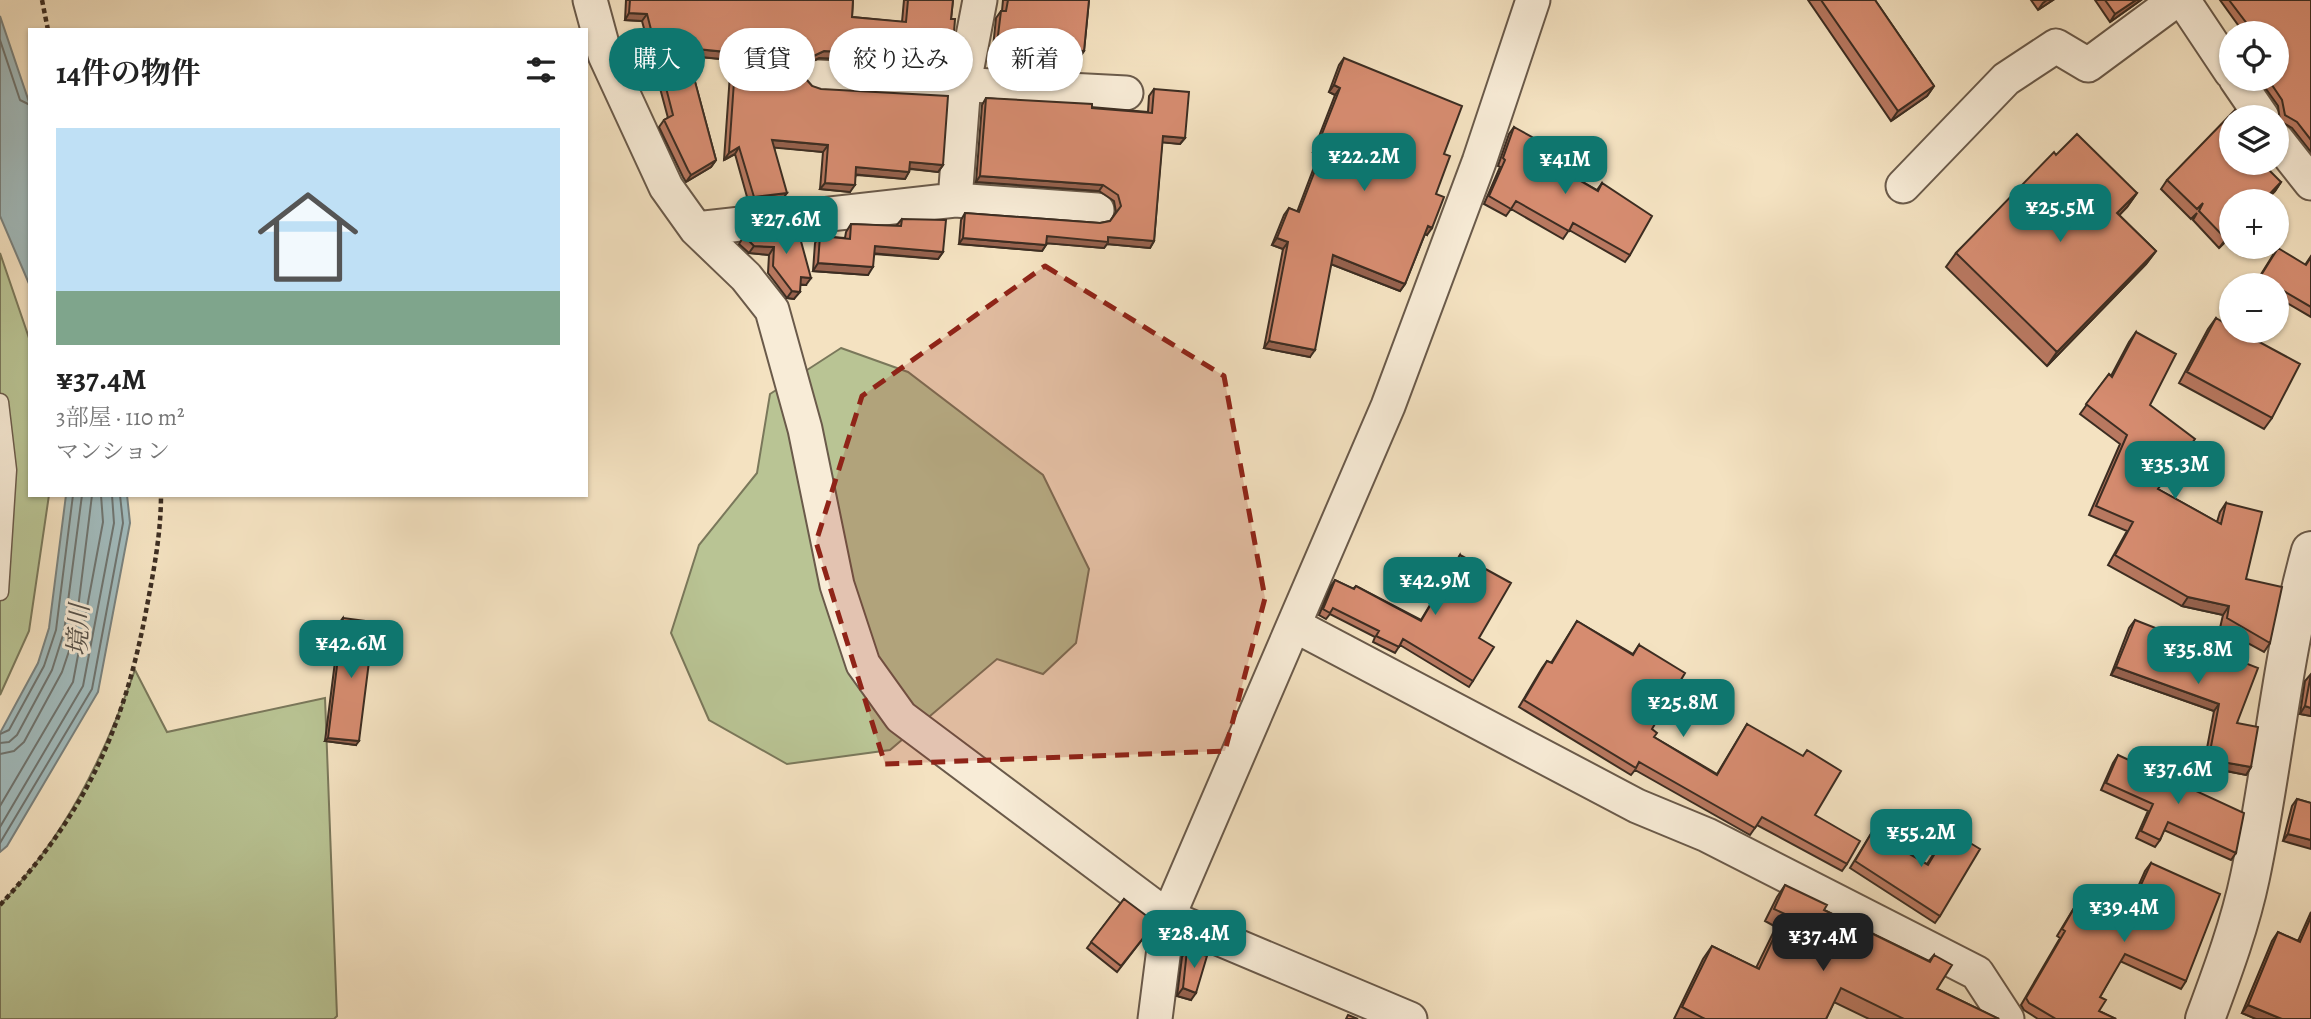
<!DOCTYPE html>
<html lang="ja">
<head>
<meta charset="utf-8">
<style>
  :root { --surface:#fff; --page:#f6f6f6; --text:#222; --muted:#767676; --accent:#0f766e }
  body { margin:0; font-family:Alegreya,"Noto Serif JP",serif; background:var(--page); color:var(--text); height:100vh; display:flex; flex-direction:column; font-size:26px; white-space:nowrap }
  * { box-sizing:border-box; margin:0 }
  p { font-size:23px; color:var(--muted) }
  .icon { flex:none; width:38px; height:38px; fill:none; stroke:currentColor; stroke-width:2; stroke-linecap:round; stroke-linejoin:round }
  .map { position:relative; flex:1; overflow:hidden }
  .sheet { position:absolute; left:28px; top:28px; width:560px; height:469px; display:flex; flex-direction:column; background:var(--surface); border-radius:0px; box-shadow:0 2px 5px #0004 }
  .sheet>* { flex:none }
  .hud { position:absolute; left:609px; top:28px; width:665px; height:63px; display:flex; gap:14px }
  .buttons { position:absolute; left:2219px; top:21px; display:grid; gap:14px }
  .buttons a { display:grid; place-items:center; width:70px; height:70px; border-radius:50%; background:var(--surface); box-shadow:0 2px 5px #0004; font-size:35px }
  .price { position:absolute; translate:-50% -60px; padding:0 16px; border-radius:14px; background:var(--accent); color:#fff; font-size:23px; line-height:46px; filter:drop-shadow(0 2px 4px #0008) }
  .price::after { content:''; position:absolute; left:50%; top:42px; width:21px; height:16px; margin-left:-10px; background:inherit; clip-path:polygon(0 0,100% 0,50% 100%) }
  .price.on { background:#222; color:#fff }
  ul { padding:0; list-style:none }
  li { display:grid; align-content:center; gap:14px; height:371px; padding:0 28px }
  li span { display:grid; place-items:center; height:217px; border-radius:0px; color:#555 }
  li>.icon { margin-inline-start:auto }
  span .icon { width:126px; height:126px; fill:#fffc; stroke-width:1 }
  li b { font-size:30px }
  h2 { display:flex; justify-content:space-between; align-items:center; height:84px; padding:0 28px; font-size:30px }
  .pill { padding:0 24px; border-radius:32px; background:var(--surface); box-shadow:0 2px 5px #0004; font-size:24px; line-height:63px }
  .pill.on { background:var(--accent); color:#fff }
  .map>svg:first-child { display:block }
  .green { fill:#b9c494; stroke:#7a785b; stroke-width:2 }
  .water { fill:#a1bbbd; stroke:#79827f; stroke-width:2 }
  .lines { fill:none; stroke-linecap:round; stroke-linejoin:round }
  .shore { stroke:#6e7470; stroke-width:2 }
  .service-casing { stroke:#6a5a4a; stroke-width:19 }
  .minor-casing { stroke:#6a5a4a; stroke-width:37 }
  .tertiary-casing { stroke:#6a5a4a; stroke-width:42 }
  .path { stroke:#3c2d22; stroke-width:4.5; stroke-dasharray:5 3.5; stroke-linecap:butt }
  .service { stroke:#f8ecd7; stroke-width:16 }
  .minor { stroke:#f8ecd7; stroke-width:33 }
  .tertiary { stroke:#f8ecd7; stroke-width:38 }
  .wall { fill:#b87860; stroke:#3c2d22; stroke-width:2 }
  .shaded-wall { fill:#96624e; stroke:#3c2d22; stroke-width:2 }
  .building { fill:#d68c70; stroke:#3c2d22; stroke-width:2 }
  .marked { fill:#8f2418; fill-opacity:0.2; stroke:#8f2418; stroke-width:5; stroke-dasharray:14 9; stroke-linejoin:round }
  .labels { text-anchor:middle; stroke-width:6; stroke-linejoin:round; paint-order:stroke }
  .water-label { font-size:26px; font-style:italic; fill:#555049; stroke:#f8ecd7 }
</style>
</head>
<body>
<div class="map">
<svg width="2311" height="1019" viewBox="0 0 2311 1019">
  <rect width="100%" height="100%" fill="#f4e2c1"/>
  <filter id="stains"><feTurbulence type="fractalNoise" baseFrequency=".00286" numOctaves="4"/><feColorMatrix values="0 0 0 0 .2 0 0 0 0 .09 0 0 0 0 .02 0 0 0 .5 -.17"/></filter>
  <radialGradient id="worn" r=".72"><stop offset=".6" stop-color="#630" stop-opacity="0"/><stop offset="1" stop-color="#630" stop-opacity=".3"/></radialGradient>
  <path class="green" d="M0,253L30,341V495H49L29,631L0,695Z
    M841,348L908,372L1043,475L1089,569L1076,643L1043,674L997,659L890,750L787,764L709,720L671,633L699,545L757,473L770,394Z
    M135,670L167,732L325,698L337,1016L334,1019H0V905C66,835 103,759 135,670Z"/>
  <path class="water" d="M0,16L30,105V286L0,216Z
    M66,495H127L130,523L98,692L7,846L0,852V733L38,663L49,628Z"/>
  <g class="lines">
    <path class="shore" d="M0,40L20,100L30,105
      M0,734L9,730L44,666L56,630L73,495
      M0,743L9,742L17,735L52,670L64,632L82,495
      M0,754L14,751L24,742L62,672L75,633L92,495
      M0,806L73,682L103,522L101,495
      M0,827L83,686L114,523L112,495
      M0,843L92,689L123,523L120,495"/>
    <g class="service-casing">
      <path id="service" d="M0,402L8,470L0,592"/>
    </g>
    <g class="minor-casing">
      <path id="minor" d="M590,0L605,55L666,187L696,229L746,277L772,310L805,429L837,585L863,664L901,717L1168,917L1410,1019
        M2183,0L2231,72
        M818,77L1126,93
        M2236,79L2262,117
        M2277,140L2311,183
        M1903,186L2006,79L2056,46L2088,65L2176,0
        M955,200L964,83L980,0
        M696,229L955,200L1097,210
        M1294,625L1637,806L1707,835L1977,973L2007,1019
        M1155,1019L1168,917L1388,406L1479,162L1533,0"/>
    </g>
    <g class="tertiary-casing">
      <path id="tertiary" d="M2205,1019C2222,973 2240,925 2250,877C2273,769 2281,658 2311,551"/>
    </g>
    <path class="path" d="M42,0L48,30
      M0,905C86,813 124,729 147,606C154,569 161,533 161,495"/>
    <use href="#service" class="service"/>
    <use href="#minor" class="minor"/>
    <use href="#tertiary" class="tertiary"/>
  </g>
  <path class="wall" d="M626,0H853L852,17L902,22L904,0H953L951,19L952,58L947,64L819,58L805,65L804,68L805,78L812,86L943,165L938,172L910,169L905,179L856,175L850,192L820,189L823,152L774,147L782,200L749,204L735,154L724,160L731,60L688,56L716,160L711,167L686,182L683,177L659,127L664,120L668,118L642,21L625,20Z
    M1003,0H1089L1084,51L1079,58L1026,53L1020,68L991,67L996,18L1001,11H1002Z
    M1808,0H1875L1934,86L1927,96L1891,121Z
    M2031,0H2053L2038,10Z
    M2095,0H2141L2110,22Z
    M2220,0H2311V152L2292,128L2280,121L2278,106L2259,79H2277Z
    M1344,58L1444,154L1427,235L1425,234L1405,284L1400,291L1331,264L1310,357L1264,348L1283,249L1272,245L1284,215L1289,208L1297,212L1319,154L1313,152L1335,95L1329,92L1339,65Z
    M1154,89L1185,138L1180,144L1162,142L1154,241L1150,248L1107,244L1104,248L1047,243L1042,251L959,244L961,220L965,213L1100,223L1110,221L1116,212L1114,201L1099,191L976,182L982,105L986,98L1148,112L1149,96Z
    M1514,127L1541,158L1597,190L1602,183L1630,255L1625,262L1569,230L1563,239L1511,209L1506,216L1484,204L1500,167L1498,166L1509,134Z
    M2056,155L2137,193L2127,207L2119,215L2156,251L2146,264L2047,366L1946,267L1956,253Z
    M2231,163L2281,182L2275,191L2265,201H2231V236L2219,248L2193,220L2197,213L2191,219L2161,189L2167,180Z
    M902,219L943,252L938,259L874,254L868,275L813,271L815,243L820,236L845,238L846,232L851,224L896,226Z
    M791,234L806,285H800L794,299L787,298L768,273L769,255L749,253L739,244L744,236Z
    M2273,255L2305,265L2311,256V317L2277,297V285H2258L2255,284Z
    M2216,318L2272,418L2264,429L2179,383L2208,329Z
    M2136,332L2150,405L2158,489L2217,522L2220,512L2226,503L2246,579L2270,643L2264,652L2220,628L2223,615L2182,606L2108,565L2127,531L2089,515L2120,444L2080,414L2109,374L2111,376L2129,342Z
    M1460,555L1479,638L1473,681L1469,687L1400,645L1395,653L1373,642L1375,637L1330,614L1326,619L1319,615L1331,586L1335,580L1353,589L1356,586L1421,620Z
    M343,618L356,745L325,741L340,622Z
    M2135,620L2237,723L2251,767L2246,775L2220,770L2212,783L2201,780L2214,711L2111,675L2129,628Z
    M1577,621L1633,654L1639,645L1652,729L1654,737L1717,774L1747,724L1815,815L1847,864L1842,871L1757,825L1750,835L1635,770L1631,775L1519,707L1542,668L1547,661L1551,663Z
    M2311,674V716L2300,714L2305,681Z
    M2118,755L2236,853L2231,860L2164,830L2160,840L2155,847L2136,838L2148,811L2101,790L2113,763Z
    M2297,799L2311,803L2283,841L2292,806Z
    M1949,830L1940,916L1935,923L1850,868L1872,832L1927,864Z
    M2151,863L2186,981L2181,989L2120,961L2100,997L2099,1011L2116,1019H2038L2024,1010L2021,1005L2060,938L2057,936L2080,898L2122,923L2145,871Z
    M1785,885L1824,910L1929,961L1934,955L1937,989L1999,1019H1869L1834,1002L1826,1019H1674L1703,959L1712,946L1756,968L1776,927L1765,921L1777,897Z
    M1124,899L1151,928L1117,972L1087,948Z
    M2311,912V1019H2256L2242,1013L2272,941L2278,932L2298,941Z
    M1187,950L1191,1000L1177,996L1182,957Z"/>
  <path class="shaded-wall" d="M2047,0H2053L2038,10L2043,3Z
    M2136,0H2141L2110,22L2115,14Z
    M629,13L647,14L642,21L625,20Z
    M1027,46L1084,51L1079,58L1022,53Z
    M686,48L736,53L731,60L681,55Z
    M824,51L952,58L947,64L819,58L802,66L807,59Z
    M995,60L1025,61L1020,68L991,67Z
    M1334,85L1340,88L1335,95L1329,92Z
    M1934,86L1927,96L1891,121L1898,111Z
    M1163,136L1185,138L1180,144L1158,142Z
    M772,140L828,145L823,152L767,147Z
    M1318,144L1324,147L1319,154L1313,152Z
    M739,147L735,154L724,160L729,153Z
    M716,160L711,167L686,182L691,175Z
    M910,162L943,165L938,172L905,168Z
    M856,167L909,172L905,179L851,174Z
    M980,176L1103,185L1099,191L976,182Z
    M2281,182L2275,191L2265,201H2263Z
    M825,183L855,185L850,192L820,189Z
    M787,193L782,200L749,204L754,197Z
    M2137,193L2127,207L2108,227L2117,213Z
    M1428,226L1432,228L1427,235L1423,233Z
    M2231,233V236L2219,248L2226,239Z
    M1047,236L1108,237L1154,241L1150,248L1107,244L1104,248L1043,243Z
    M963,238L1046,245L1042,251L959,244Z
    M1277,238L1288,242L1283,249L1272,245Z
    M754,246L774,247L769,255L749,253Z
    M875,246L943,252L938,259L870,253Z
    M2156,251L2146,264L2047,366L2057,352Z
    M1333,255L1405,284L1400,291L1328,263Z
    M818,263L873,267L868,275L813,271Z
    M801,277L811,278L806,285L796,284Z
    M792,291L800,292L794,299L787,298Z
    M1269,341L1315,350L1310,357L1264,348Z
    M2188,597L2229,606L2223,615L2182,606Z
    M2116,667L2219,704L2214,711L2111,675Z
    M2305,706L2311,708V716L2300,714Z
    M328,738L359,741L356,745L325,741Z
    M2223,762L2251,767L2246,775L2217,769Z
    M2206,773L2217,776L2212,783L2201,780Z
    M2288,834L2311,840V849L2283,841Z
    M1183,988L1196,993L1191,1000L1177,996Z
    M2248,1005L2282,1019H2256L2242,1013Z"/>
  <path class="building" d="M630,0H853L852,17L906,22L908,0H953L951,19H955L952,58L824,51L807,59L804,68L805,78L812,86L821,89L948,96L943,165L910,162L909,172L856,167L855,185L825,183L828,145L772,140L787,193L754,197L739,147L729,153L736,53L686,48L716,160L691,175L688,170L664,120L673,115L647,14L629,13Z
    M1008,0H1089L1084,51L1027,46L1025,61L995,60L1001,11H1006Z
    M1821,0H1875L1934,86L1898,111Z
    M2105,0H2136L2115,14Z
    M2229,0H2311V140L2297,122L2285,115L2282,100L2268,79H2277V33H2244L2251,29Z
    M1344,58L1462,106L1444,154L1450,156L1436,194L1444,197L1432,228L1428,226L1405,284L1333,255L1315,350L1269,341L1288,242L1277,238L1289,208L1299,212L1324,147L1318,144L1340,88L1334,85Z
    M1154,89L1189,92L1185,138L1163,136L1154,241L1108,237V242L1047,236L1046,245L963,238L965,213L1100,223L1110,221L1121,206L1118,195L1103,185L980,176L986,98L1092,104V108L1152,113Z
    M2235,110L2242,117H2231V163H2262L2281,182L2263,201H2231V233L2226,239L2199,211L2203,203L2197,209L2167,180Z
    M1514,127L1548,146L1541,158L1598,191L1602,183L1652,216L1630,255L1573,223L1569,231L1516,201L1511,209L1489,196L1505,160L1503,158Z
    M2077,134L2137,193L2117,213L2156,251L2057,352L1956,253L2054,152L2056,155Z
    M902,219L946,220L943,252L875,246L873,267L818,263L820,236L850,239L851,224L901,226Z
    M792,231L791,234H799L811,278L801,277L800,292L792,291L773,266L774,247L754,246L744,236Z
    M2278,248L2306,265L2311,257V307L2277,287V285H2274L2260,277Z
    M2216,318L2231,327V331H2239L2300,364L2272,418L2187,372Z
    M2136,332L2176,354L2150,405L2195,439L2158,489L2221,524L2226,503L2262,512L2246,579L2282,587L2270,643L2227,618L2229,606L2188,597L2115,555L2133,522L2096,506L2127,435L2086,404L2109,374L2112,377Z
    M1460,555L1511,583L1479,638L1494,647L1473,681L1403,639L1399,647L1376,636L1379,631L1333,608L1330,613L1323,609L1335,580L1354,589L1356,586L1421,621Z
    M343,618L374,622L359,741L328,738Z
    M2135,620L2258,668L2237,723L2258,727L2251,767L2223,762L2217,776L2206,773L2219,704L2116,667Z
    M1577,621L1633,655L1639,645L1685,673L1652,729L1657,733L1654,737L1717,775L1747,724L1803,756L1807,750L1841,771L1815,815L1860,841L1847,864L1762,817L1755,828L1639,762L1636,768L1524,700L1547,661L1552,663Z
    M2311,674V708L2305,706Z
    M2118,755L2244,813L2236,853L2168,822L2160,840L2141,831L2153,804L2106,783Z
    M2297,799L2311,803V840L2288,834Z
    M1949,830L1980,849L1940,916L1855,861L1872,832L1928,865Z
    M2151,863L2220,894L2186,981L2125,954L2100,997L2106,1000L2099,1011L2116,1019H2056L2029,1003L2026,998L2065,931L2062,929L2080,898L2123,924Z
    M1785,885L1827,905L1824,910L1930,962L1934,955L1952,965L1937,989L1999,1019H1904L1841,988L1826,1019H1705L1682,1007L1712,946L1759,969L1785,914L1774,909Z
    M1124,899L1152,920L1151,928L1121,966L1091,942Z
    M2311,917V1019H2282L2248,1005L2278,932L2300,942Z
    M1187,950L1207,956L1196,993L1183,988Z
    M1348,1015L1358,1019H1346Z"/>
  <path class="marked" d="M1045,266L1224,376L1265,598L1225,751L885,764L816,542L862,396Z"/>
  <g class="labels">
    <g class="water-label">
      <text transform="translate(78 630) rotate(-87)" y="9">境川</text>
    </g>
  </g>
  <rect width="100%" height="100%" filter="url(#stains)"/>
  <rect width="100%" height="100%" fill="url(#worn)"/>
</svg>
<div class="buttons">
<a><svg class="icon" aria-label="locate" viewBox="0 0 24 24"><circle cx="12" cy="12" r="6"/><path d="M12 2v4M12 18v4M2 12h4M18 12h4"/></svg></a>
<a><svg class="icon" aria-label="layers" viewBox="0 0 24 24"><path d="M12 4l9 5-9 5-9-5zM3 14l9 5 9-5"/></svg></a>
<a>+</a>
<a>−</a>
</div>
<b class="price" style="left:1364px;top:193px">¥22.2M</b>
<b class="price" style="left:1565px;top:196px">¥41M</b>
<b class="price" style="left:2060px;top:244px">¥25.5M</b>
<b class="price" style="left:786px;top:256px">¥27.6M</b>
<b class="price" style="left:2175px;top:501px">¥35.3M</b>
<b class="price" style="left:1435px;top:617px">¥42.9M</b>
<b class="price" style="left:351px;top:680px">¥42.6M</b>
<b class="price" style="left:2198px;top:686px">¥35.8M</b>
<b class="price" style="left:1683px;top:739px">¥25.8M</b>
<b class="price" style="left:2178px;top:806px">¥37.6M</b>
<b class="price" style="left:1921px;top:869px">¥55.2M</b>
<b class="price" style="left:2124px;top:944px">¥39.4M</b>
<b class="price" style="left:1194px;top:970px">¥28.4M</b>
<b class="price on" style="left:1823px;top:973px">¥37.4M</b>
<div class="hud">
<a class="pill on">購入</a>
<a class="pill">賃貸</a>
<a class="pill">絞り込み</a>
<a class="pill">新着</a>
</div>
<section class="sheet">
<h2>14件の物件<svg class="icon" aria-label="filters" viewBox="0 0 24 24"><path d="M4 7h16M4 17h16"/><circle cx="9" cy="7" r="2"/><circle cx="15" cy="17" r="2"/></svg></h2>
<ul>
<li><span style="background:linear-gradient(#bfe0f5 75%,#7fa58c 0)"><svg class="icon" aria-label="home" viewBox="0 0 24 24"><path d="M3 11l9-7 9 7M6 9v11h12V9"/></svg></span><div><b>¥37.4M</b><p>3部屋 · 110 m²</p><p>マンション</p></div></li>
</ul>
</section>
</div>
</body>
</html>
